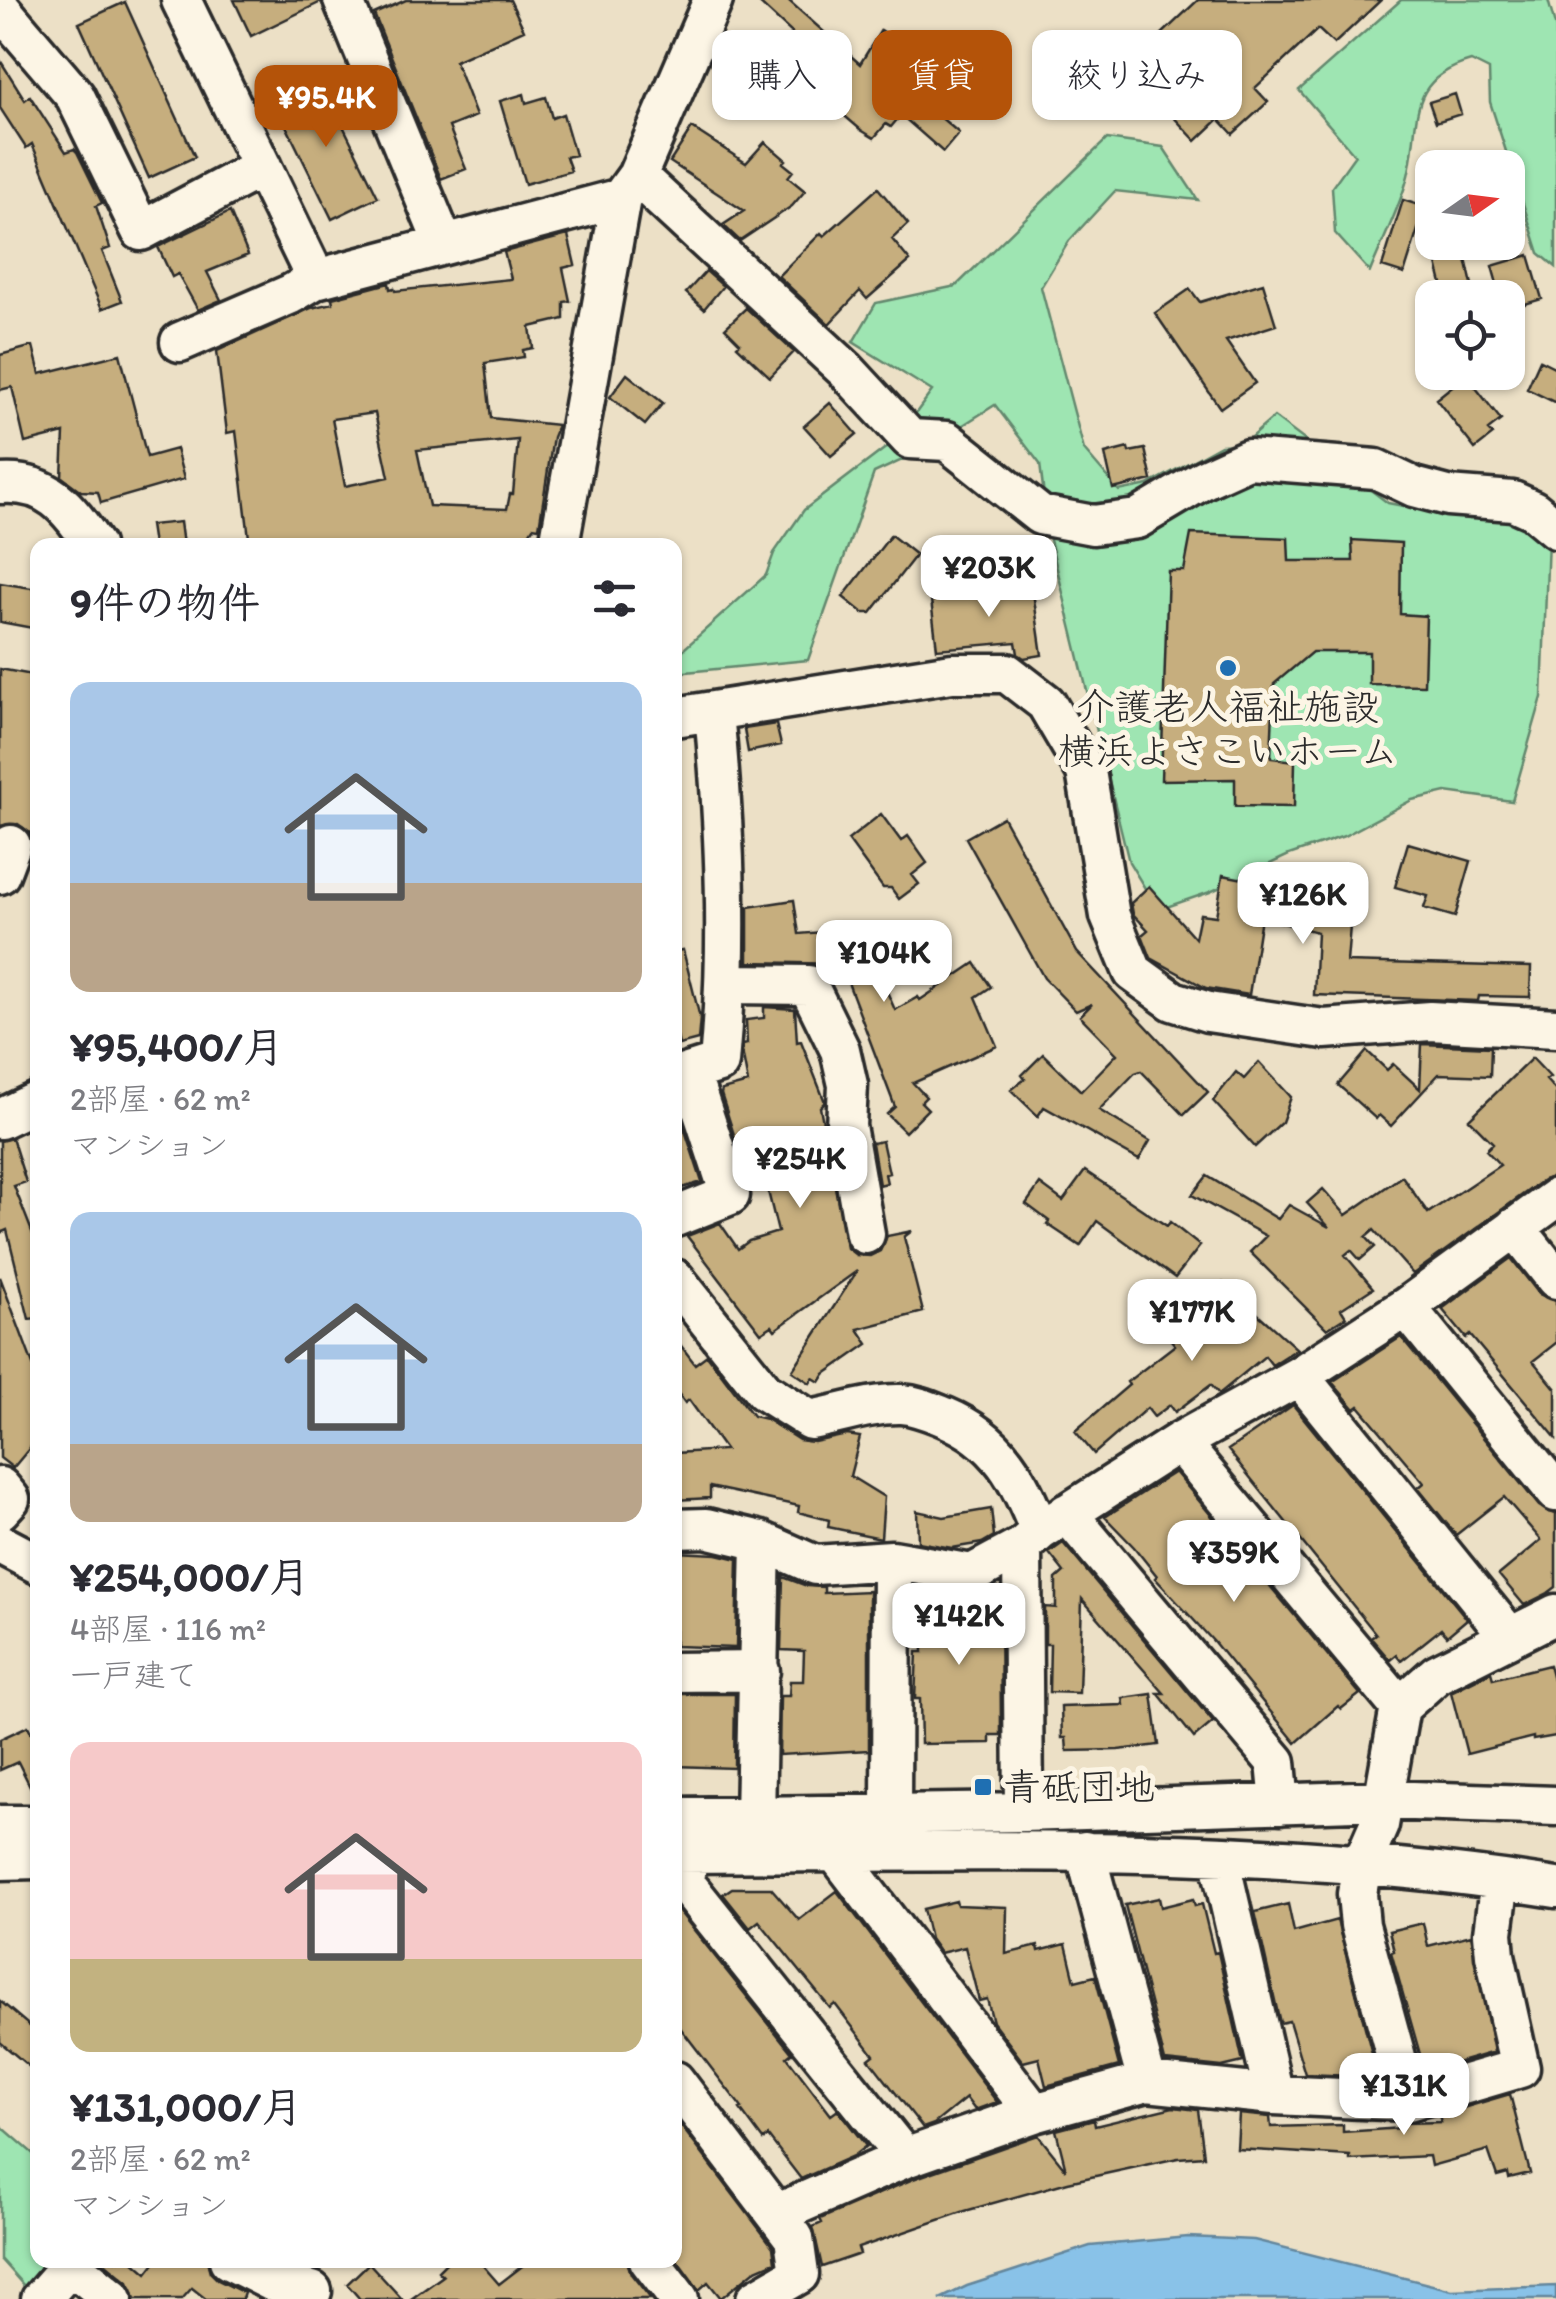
<!DOCTYPE html>
<html lang="ja">
<head>
<meta charset="utf-8">
<style>
  :root { --surface:#fff; --page:#f7f7f7; --text:#2b2b33; --muted:#7c7c81; --accent:#b45309 }
  body { margin:0; font-family:Itim,"Klee One",sans-serif; background:var(--page); color:var(--text); height:100vh; display:flex; flex-direction:column; font-size:38px; white-space:nowrap }
  * { box-sizing:border-box; margin:0 }
  p { font-size:32px; color:var(--muted) }
  .icon { flex:none; width:55px; height:55px; fill:none; stroke:currentColor; stroke-width:2; stroke-linecap:round; stroke-linejoin:round }
  .map { position:relative; flex:1; overflow:hidden }
  .drawer { position:absolute; left:30px; top:538px; width:652px; height:1730px; display:flex; flex-direction:column; background:var(--surface); border-radius:20px; box-shadow:0 2px 8px #0004 }
  .drawer>* { flex:none }
  .top-card { position:absolute; left:712px; top:30px; width:692px; height:90px; display:flex; gap:20px }
  .needle { width:65px; rotate:76deg }
  .controls { position:absolute; left:1415px; top:150px; display:grid; gap:20px }
  .controls a { display:grid; place-items:center; width:110px; height:110px; border-radius:20px; background:var(--surface); box-shadow:0 2px 8px #0004; font-size:50px }
  .price { position:absolute; translate:-50% -85px; padding:0 22px; border-radius:20px; background:#fff; color:#222; font-size:32px; line-height:65px; filter:drop-shadow(0 2px 5px #0008) }
  .price::after { content:''; position:absolute; left:50%; top:60px; width:30px; height:22px; margin-left:-15px; background:inherit; clip-path:polygon(0 0,100% 0,50% 100%) }
  .price.active { background:var(--accent); color:#fff }
  ul { padding:0; list-style:none }
  li { display:grid; align-content:center; gap:20px; height:530px; padding:0 40px }
  li span { display:grid; place-items:center; height:310px; border-radius:20px; color:#555 }
  li>.icon { margin-inline-start:auto }
  span .icon { width:180px; height:180px; fill:#fffc; stroke-width:1 }
  li b { font-size:42px }
  h2 { display:flex; justify-content:space-between; align-items:center; height:120px; padding:0 40px; font-size:42px }
  .pill { padding:0 35px; border-radius:20px; background:var(--surface); box-shadow:0 2px 8px #0004; font-size:35px; line-height:90px }
  .pill.active { background:var(--accent); color:#fff }
  .map>svg:first-child { display:block }
  .green { fill:#9ee5b2; stroke:#64886e; stroke-width:2.5 }
  .water { fill:#89c2e8; stroke:#63869c; stroke-width:2.5 }
  .building { fill:#c6ae7e; stroke:#2b2b2b; stroke-width:2.5; fill-rule:evenodd }
  .lines { fill:none; stroke-linecap:round; stroke-linejoin:round }
  .minor-casing { stroke:#2b2b2b; stroke-width:45 }
  .minor { stroke:#fcf5e5; stroke-width:38 }
  .poi-dot { fill:#1f6fb2; stroke:#fcf5e5; stroke-width:4 }
  .labels { text-anchor:middle; stroke-width:10; stroke-linejoin:round; paint-order:stroke }
  .poi-label { font-size:38px; fill:#2b2b2b; stroke:#fcf5e5 }
</style>
</head>
<body>
<div class="map">
<svg width="1556" height="2299" viewBox="0 0 1556 2299">
  <rect width="100%" height="100%" fill="#ece0c6"/>
  <filter id="ink" filterUnits="userSpaceOnUse"><feTurbulence type="fractalNoise" baseFrequency=".01" numOctaves="2"/><feDisplacementMap in="SourceGraphic" scale="20" xChannelSelector="R" yChannelSelector="G"/><feConvolveMatrix kernelMatrix="1 2 1 2 8 2 1 2 1" color-interpolation-filters="sRGB"/></filter>
  <g filter="url(#ink)">
    <path class="green" d="M1401,0H1548L1556,29V267L1539,253L1490,102L1489,70L1471,61C1400,81 1423,129 1406,183C1397,213 1382,242 1370,272L1335,233L1332,187L1355,155L1299,90Z
      M1107,139L1163,147L1198,200L1115,191L1069,241L1041,287L1084,450L1119,491L1148,485L1221,445L1243,444L1274,417L1388,503L1470,519L1507,512L1548,539L1542,697L1512,801L1446,792L1412,800L1344,836L1289,855L1210,892L1158,910L1129,862L1049,536L1040,464L995,405L922,451L874,473L808,660L675,673V657L766,575L774,553L804,510L896,440L932,391L853,342L876,303L956,286Z
      M0,2125L37,2157L38,2260H48L26,2288L0,2259Z"/>
    <path class="water" d="M1188,2237L1254,2240L1452,2290L1556,2286V2299H940L967,2286L1090,2246Z"/>
    <path class="building" d="M234,0H321V2L251,36Z
      M406,0H510L524,30L455,61L476,116L449,127L466,169L441,179L374,14Z
      M756,0H788L860,64L881,30L911,50L907,56L919,64L905,87L959,133L943,152L901,115L891,127L886,124L874,138L861,130L819,94L831,80L787,39L792,33Z
      M1198,0H1381L1334,44L1318,29L1255,88L1268,102L1233,134L1219,119L1196,141L1127,67Z
      M125,2L195,157L149,178L79,23Z
      M0,60L25,100L30,96L66,152L74,149L77,152L102,203L96,206L110,248L102,251L122,301L102,309L32,144L26,148L0,108Z
      M321,81L378,197L332,219L275,103Z
      M524,94L526,103L546,97L552,118L563,114L575,155L566,157L571,171L525,184L500,101Z
      M1455,94L1461,114L1436,122L1429,102Z
      M692,128L746,163L765,142L786,160L783,163L793,171L788,177L805,191L792,206L740,241L723,225L744,211L670,162Z
      M878,188L908,224L892,239L910,261L867,299L860,291L829,324L778,276L821,233L824,236Z
      M1403,200L1425,207L1404,274L1382,267Z
      M230,212L248,255L207,272L221,300L198,310L178,274L172,277L158,247Z
      M568,235L575,265L563,268L570,301L564,302V319L530,327L533,348L523,350L524,357L485,363L491,418L558,425L553,437L539,528L533,527L530,532L528,545H259V537L249,538L236,431L227,433L217,351L311,308L333,303L332,298L389,283L390,289L394,288L395,291L511,279L504,252ZM375,413L389,477L345,486L332,419ZM518,440L513,494H510L507,509L429,506L417,450Z
      M1450,242H1462L1473,289L1445,296L1433,247Z
      M1529,255L1542,299L1508,309V298H1501L1492,266Z
      M706,271L723,286L704,309L686,293Z
      M1263,283L1276,325L1226,341L1255,383L1220,408L1155,313L1190,289L1200,302Z
      M746,308L794,352L770,377L737,346L740,343L725,328Z
      M33,346L40,374L120,354L147,457L176,449L184,479L101,503L98,492L81,491L62,477L64,433L25,443L12,387L0,390V355Z
      M1540,360L1556,368V403L1527,389Z
      M627,374L663,403L645,425L610,397Z
      M1466,375L1501,420L1488,430L1493,435L1475,449L1436,399Z
      M830,403L857,434L831,456L804,426Z
      M1128,448L1129,452L1145,449L1152,480L1113,489L1105,454Z
      M180,522L183,545H153L150,525Z
      M1191,534L1288,538L1289,561H1353L1352,540L1401,543L1400,614L1426,616L1424,685L1369,684V652H1312L1274,684L1271,758L1295,761L1294,807L1235,806V779L1161,780L1168,571H1184Z
      M891,535L916,555L871,613H863L843,597Z
      M0,583L38,589V629L0,622Z
      M1032,585L1042,655L1024,658L1018,654L1016,642L937,649L931,600Z
      M0,669L38,676V835L30,833L18,824L0,826Z
      M776,724L781,745L748,752L744,729Z
      M881,814L901,841L908,836L927,863L912,875L919,884L899,899L891,888H883L848,840Z
      M1003,817L1077,952L1208,1092L1184,1115L1141,1071L1135,1073L1099,1110L1150,1141L1139,1160L1044,1107L1038,1116L1011,1090L1025,1079L1022,1075L1043,1054L1081,1091L1117,1054L1080,1016L1092,1004L1076,1011L1044,978L966,838Z
      M1408,843L1471,861L1455,917L1424,908L1428,896L1395,887Z
      M1223,875L1289,888L1292,879L1344,893V914H1351L1347,962L1531,967L1530,997L1479,996L1478,1001L1314,995L1317,932L1261,917L1249,995L1206,988L1151,958L1142,935L1148,930L1133,914L1131,903L1149,886L1195,938L1200,914L1216,916Z
      M794,900L799,934L848,930L858,925L895,1010L918,997L920,1000L975,963L991,987L976,997L997,1046L913,1083L926,1097L921,1102L928,1109L905,1132L887,1114L895,1107L841,964L748,962V907Z
      M683,950L700,1018L698,1040L679,1045L675,1028V951Z
      M764,1007L795,1009L797,1042L801,1041L825,1102L820,1107L847,1248L856,1255L870,1256L880,1251L887,1236L912,1231L904,1237L923,1312L858,1329L868,1344L825,1374L820,1382L813,1378L810,1383L792,1371L857,1271L775,1330L772,1326L761,1333L687,1236L720,1223L738,1249L749,1241L778,1232L764,1175L787,1157L748,1168L746,1159L742,1160L721,1094L722,1090L748,1083L742,1051L743,1045L747,1044L746,1020L764,1018Z
      M1422,1044L1491,1047L1490,1076L1439,1074L1391,1126L1379,1115L1376,1119L1338,1085L1367,1051L1387,1070L1393,1064L1420,1089Z
      M1532,1058L1550,1077L1546,1080L1556,1091V1176L1543,1180L1413,1274L1374,1230L1366,1237L1375,1247L1360,1260L1351,1250L1345,1255L1373,1288L1341,1309L1346,1317L1327,1329L1250,1252L1266,1236L1192,1195L1207,1176L1278,1219L1289,1205L1329,1227L1307,1203L1323,1189L1346,1215L1402,1176L1428,1213L1500,1165L1486,1150L1493,1143L1469,1119Z
      M1259,1062L1291,1097L1282,1122L1255,1147L1213,1101L1236,1072L1244,1079Z
      M676,1103L702,1182L675,1190V1104Z
      M12,1138L26,1182L14,1186L38,1247V1318L29,1319L7,1230L0,1233V1141Z
      M882,1141L889,1173L885,1174L887,1183L879,1185L872,1143Z
      M1085,1171L1167,1226L1170,1222L1200,1246L1175,1278L1097,1221L1080,1246L1047,1224L1049,1221L1026,1204L1040,1184L1063,1201Z
      M1511,1258L1539,1294L1556,1301V1343L1533,1361L1556,1389V1438L1470,1335L1466,1338L1442,1309Z
      M0,1277L38,1378V1438L13,1468L0,1458Z
      M1223,1283L1297,1349L1272,1365L1265,1356L1219,1394L1211,1385L1175,1412L1170,1405L1154,1417L1147,1408L1094,1454L1075,1431L1129,1385L1127,1382L1175,1345L1167,1335Z
      M1401,1337L1539,1506L1556,1514V1587L1548,1593L1524,1605L1499,1575L1541,1540L1504,1497L1456,1535L1418,1488L1424,1483L1359,1406L1355,1409L1332,1382Z
      M675,1338L695,1364L707,1355L753,1416L766,1419L799,1440L814,1442L847,1435L860,1437L850,1476L884,1497L881,1538L828,1527L829,1520L798,1512L799,1506L710,1487V1498L675,1500V1453L725,1450L689,1400L685,1403L675,1389Z
      M1293,1405L1467,1619L1447,1636L1441,1629L1401,1661L1396,1655L1390,1660L1371,1638L1376,1634L1228,1450Z
      M1175,1472L1360,1694L1341,1709L1338,1706L1296,1743L1214,1642L1155,1578L1157,1576L1134,1547L1105,1517Z
      M991,1509L994,1536L982,1543L952,1548L918,1542L917,1511L944,1517Z
      M1063,1543L1213,1722L1194,1738L1158,1693H1164L1082,1599L1079,1693L1049,1692L1050,1644H1045V1607L1056,1608V1579L1064,1572L1049,1553Z
      M675,1552L717,1554L738,1559L736,1648L675,1646Z
      M783,1577L807,1586L824,1587V1593L869,1591V1750L779,1755L780,1696H789L790,1681H803L804,1651L781,1650Z
      M920,1589L968,1596L1000,1593L1001,1735H990V1743L921,1744L920,1699H915L917,1652H923Z
      M1549,1665L1556,1692V1736L1533,1740V1737L1467,1754L1451,1692L1491,1672L1493,1679Z
      M675,1694H735L734,1768L675,1766Z
      M1152,1694L1159,1745L1118,1750L1067,1751L1066,1738H1062L1061,1707L1124,1705L1123,1698Z
      M28,1726L38,1746V1802L18,1762L0,1770V1739Z
      M732,1888H771L799,1920L837,1891L997,2102L975,2110L966,2098L934,2124L923,2128L869,2059L874,2055L835,2004L830,2008L759,1921L750,1928L723,1894Z
      M1159,1898L1161,1907L1193,1899L1195,1906L1202,1904L1214,1953L1218,1952L1243,2062L1222,2067L1165,2061L1125,1905Z
      M956,1901L957,1905L1007,1907L1006,1954L1038,1946L1039,1951L1066,1944L1075,1981L1095,1976L1119,2066L1046,2086L1039,2058L1023,2062L993,2022L987,1999L979,2001L965,1947L940,1953L930,1939L923,1909Z
      M1288,1904L1294,1932L1337,1920L1378,2077L1305,2074L1289,2021L1280,2023L1255,1912Z
      M678,1910L792,2053L787,2057L831,2115L838,2110L866,2146L853,2156L801,2179L768,2136L763,2140L740,2109L742,2108L675,2021V1912Z
      M1423,1923L1428,1946L1471,1935L1494,2052L1425,2072L1391,1952L1394,1951L1389,1931Z
      M0,2001L38,2033V2074L0,2042Z
      M1510,2094L1530,2173L1509,2178L1508,2173L1497,2176L1488,2150L1431,2166L1429,2156L1350,2160V2156L1237,2149L1239,2114L1270,2117L1271,2127L1343,2125V2132L1402,2128V2123L1441,2122L1439,2115Z
      M1173,2107L1198,2110L1204,2156L1178,2158L1068,2182L965,2211L858,2248L860,2254L822,2267L813,2227L822,2223L820,2219L913,2179L1038,2135L1066,2170L1056,2130L1094,2120L1095,2126Z
      M675,2118L773,2247L775,2262L754,2271L721,2298L708,2282L699,2290L675,2257Z
      M101,2260H132L147,2273L157,2260H207L210,2272L218,2280L244,2293L242,2299H206L192,2288L182,2299H135L128,2282Z
      M449,2260H478L499,2284L530,2260H627L631,2274L651,2299H411L443,2276L438,2271Z
      M369,2263L402,2299H360L347,2284Z"/>
    <g class="lines">
      <g class="minor-casing">
        <path id="minor" d="M181,0L316,279
          M343,0L444,245
          M0,8L75,96L141,231L262,167
          M637,176L846,370L910,439L947,441L1040,515L1093,525L1137,519L1204,479L1248,459L1376,469L1414,487L1448,496L1513,501L1533,510L1556,529
          M180,342L291,294L316,279L621,198
          M0,484C49,480 68,508 94,545
          M559,545L621,198L637,176L713,0
          M675,717L952,673H1007L1046,703L1086,771L1110,916L1133,972L1173,1001L1208,1012L1324,1029L1430,1021L1556,1028
          M0,874L11,845
          M727,984L808,985L840,1050L848,1085L846,1126L865,1234
          M675,1077L719,1063C730,944 725,831 714,712
          M0,1119L38,1101
          M675,1217L730,1195L690,1073
          M1515,1227L1556,1279
          M675,1279L764,1391L810,1420C838,1415 872,1403 901,1404C917,1405 930,1411 945,1417C1000,1440 1018,1478 1040,1531
          M1406,1307L1556,1492
          M1299,1376L1510,1637
          M1179,1442L1400,1707
          M0,1487L10,1499L0,1510
          M1067,1513L1276,1762L1280,1804
          M675,1529L706,1528L761,1541L815,1565L892,1560L972,1574L1022,1547
          M0,1544L38,1564
          M675,1672L760,1671
          M1024,1812L1022,1547L1040,1531L1179,1442L1299,1376L1406,1307L1556,1198
          M891,1813L892,1560
          M755,1816L761,1541
          M675,1817L1024,1812L1384,1800L1556,1806
          M0,1825H38
          M834,1850L1034,2113
          M1085,1851L1147,2082
          M675,1853C968,1852 1265,1841 1556,1888
          M688,1853L685,1883L905,2158
          M1219,1857L1274,2095
          M0,1860L38,1859
          M675,2081L794,2238L799,2274L756,2299
          M1408,2101L1360,1925L1357,1894L1362,1864L1379,1825L1400,1707L1437,1674L1556,1614
          M776,2214L905,2158L1034,2113L1147,2082L1274,2095L1408,2101L1520,2068L1495,1955L1493,1933L1500,1880
          M229,2260L273,2282L312,2291
          M649,2260L679,2299
          M71,2265L113,2299
          M41,2299L75,2260"/>
      </g>
      <use href="#minor" class="minor"/>
    </g>
  </g>
  <g class="poi-dot">
    <circle cx="1228" cy="668" r="10"/>
    <rect x="973" y="1777" width="20" height="20" rx="5"/>
  </g>
  <g class="labels">
    <g class="poi-label">
      <text x="1228" y="720">介護老人福祉施設<tspan x="1228" dy="44">横浜よさこいホーム</tspan></text>
      <text x="1003" y="1800" text-anchor="start">青砥団地</text>
    </g>
  </g>
</svg>
<div class="controls">
<a><svg class="needle" viewBox="-14 -14 28 28"><path d="M0-13l5 13h-10z" fill="#e53935"/><path d="M0 13l5-13h-10z" fill="#7c7c81"/></svg></a>
<a><svg class="icon" aria-label="locate" viewBox="0 0 24 24"><circle cx="12" cy="12" r="6"/><path d="M12 2v4M12 18v4M2 12h4M18 12h4"/></svg></a>
</div>
<b class="price active" style="left:326px;top:150px">¥95.4K</b>
<b class="price" style="left:989px;top:620px">¥203K</b>
<b class="price" style="left:1303px;top:947px">¥126K</b>
<b class="price" style="left:884px;top:1005px">¥104K</b>
<b class="price" style="left:800px;top:1211px">¥254K</b>
<b class="price" style="left:1192px;top:1364px">¥177K</b>
<b class="price" style="left:1234px;top:1605px">¥359K</b>
<b class="price" style="left:959px;top:1668px">¥142K</b>
<b class="price" style="left:1404px;top:2138px">¥131K</b>
<div class="top-card">
<a class="pill">購入</a>
<a class="pill active">賃貸</a>
<a class="pill">絞り込み</a>
</div>
<section class="drawer">
<h2>9件の物件<svg class="icon" aria-label="filters" viewBox="0 0 24 24"><path d="M4 7h16M4 17h16"/><circle cx="9" cy="7" r="2"/><circle cx="15" cy="17" r="2"/></svg></h2>
<ul>
<li><span style="background:linear-gradient(#a9c7e8 65%,#b9a48a 0)"><svg class="icon" aria-label="home" viewBox="0 0 24 24"><path d="M3 11l9-7 9 7M6 9v11h12V9"/></svg></span><div><b>¥95,400/月</b><p>2部屋 · 62 m²</p><p>マンション</p></div></li>
<li><span style="background:linear-gradient(#a9c7e8 75%,#b9a48a 0)"><svg class="icon" aria-label="home" viewBox="0 0 24 24"><path d="M3 11l9-7 9 7M6 9v11h12V9"/></svg></span><div><b>¥254,000/月</b><p>4部屋 · 116 m²</p><p>一戸建て</p></div></li>
<li><span style="background:linear-gradient(#f6c9c9 70%,#c2b280 0)"><svg class="icon" aria-label="home" viewBox="0 0 24 24"><path d="M3 11l9-7 9 7M6 9v11h12V9"/></svg></span><div><b>¥131,000/月</b><p>2部屋 · 62 m²</p><p>マンション</p></div></li>
</ul>
</section>
</div>
</body>
</html>
